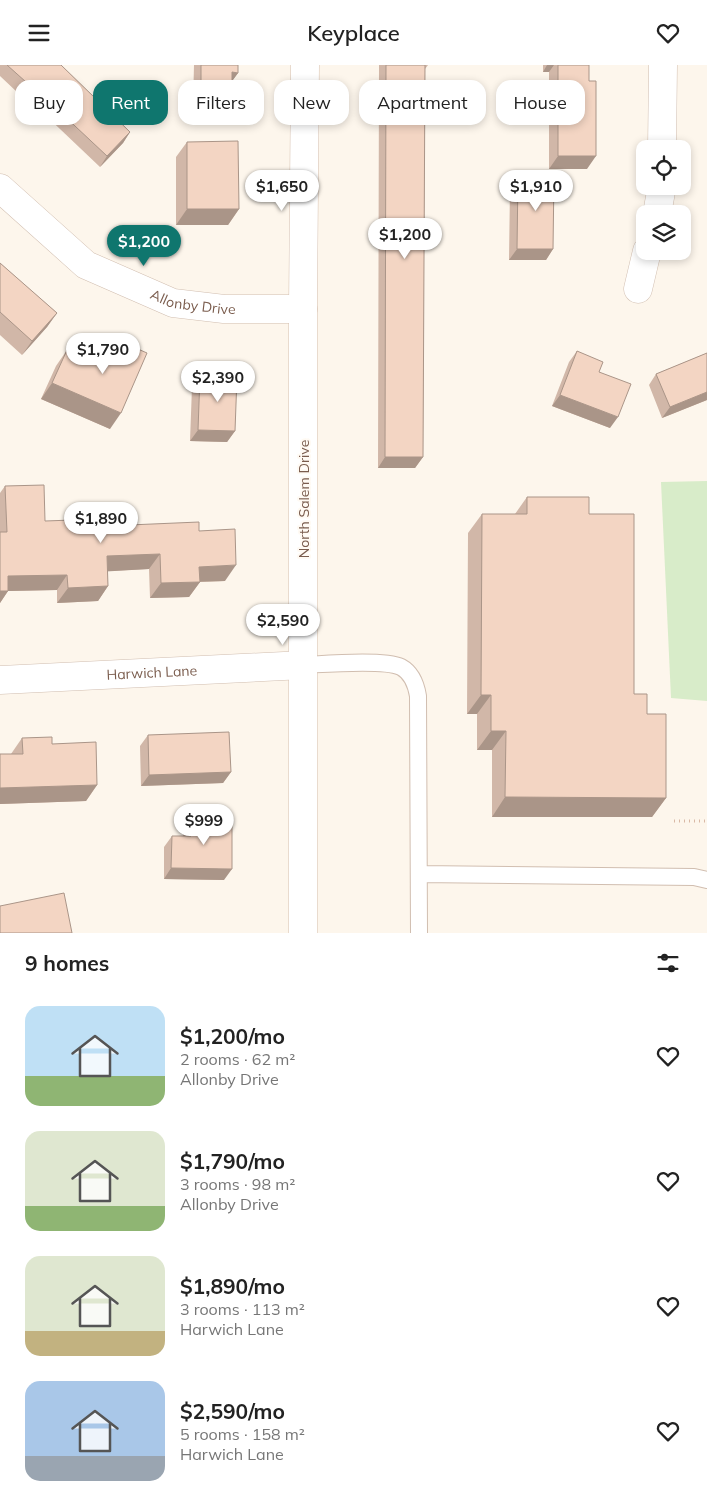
<!DOCTYPE html>
<html lang="en">
<head>
<meta charset="utf-8">
<style>
  :root { --surface:#fff; --page:#f2f2f2; --text:#222; --muted:#767676; --accent:#0f766e }
  body { margin:0; font-family:Mulish,sans-serif; background:var(--page); color:var(--text); height:100vh; display:flex; flex-direction:column; font-size:19px; white-space:nowrap }
  * { box-sizing:border-box; margin:0 }
  p { font-size:16px; color:var(--muted) }
  .icon { flex:none; width:28px; height:28px; fill:none; stroke:currentColor; stroke-width:2; stroke-linecap:round; stroke-linejoin:round }
  .map { position:relative; height:868px; overflow:hidden }
  .drawer { display:flex; flex-direction:column; background:var(--surface); flex:1 }
  .drawer>* { flex:none }
  .top-card { position:absolute; left:15px; top:15px; width:678px; height:45px; display:flex; gap:10px }
  .tools { position:absolute; left:636px; top:75px; display:grid; gap:10px }
  .tools a { display:grid; place-items:center; width:55px; height:55px; border-radius:10px; background:var(--surface); box-shadow:0 2px 8px #0003; font-size:25px }
  .price { position:absolute; translate:-50% -42px; padding:0 11px; border-radius:18px; background:#fff; color:#222; font-size:16px; line-height:32px; filter:drop-shadow(0 1px 2px #0008) }
  .price::after { content:''; position:absolute; left:50%; top:30px; width:15px; height:11px; margin-left:-8px; background:inherit; clip-path:polygon(0 0,100% 0,50% 100%) }
  .price.active { background:var(--accent); color:#fff }
  ul { padding:0; list-style:none }
  li { display:flex; align-items:center; gap:15px; height:125px; padding:0 25px }
  li span { display:grid; place-items:center; flex:none; width:140px; height:100px; border-radius:15px; color:#555 }
  li>.icon { margin-inline-start:auto }
  span .icon { width:60px; height:60px; fill:#fffc; stroke-width:1 }
  li b { font-size:21px }
  h2 { display:flex; justify-content:space-between; align-items:center; height:60px; padding:0 25px; font-size:21px }
  .chip { padding:0 18px; border-radius:15px; background:var(--surface); box-shadow:0 2px 8px #0003; font-size:18px; line-height:45px }
  .chip.active { background:var(--accent); color:#fff }
  header { display:flex; justify-content:space-between; align-items:center; height:65px; padding:0 25px; background:var(--surface); font-size:22px; font-weight:600 }
  .map>svg:first-child { display:block }
  .green { fill:#d8ecc9 }
  .lines { fill:none; stroke-linecap:round; stroke-linejoin:round }
  .lane-casing { stroke:#d1beb0; stroke-width:18 }
  .street-casing { stroke:#d1beb0; stroke-width:29 }
  .secondary-casing { stroke:#d6c0b0; stroke-width:29 }
  .path { stroke:#d9b8a5; stroke-width:3; stroke-dasharray:1 4; stroke-linecap:butt }
  .lane { stroke:#fff; stroke-width:16 }
  .street { stroke:#fff; stroke-width:28 }
  .secondary { stroke:#fff; stroke-width:28 }
  .wall { fill:#d1b7a8 }
  .shaded-wall { fill:#aa9588 }
  .building { fill:#f3d5c3; stroke:#aa9588 }
  .labels { text-anchor:middle; stroke-width:4; stroke-linejoin:round; paint-order:stroke }
  .street-label { font-size:14px; fill:#7a5c4d; stroke:#fffaf3 }
</style>
</head>
<body>
<header><svg class="icon" aria-label="menu" viewBox="0 0 24 24"><path d="M4 6h16M4 12h16M4 18h16"/></svg>Keyplace<svg class="icon" aria-label="heart" viewBox="0 0 24 24"><path d="M12 20l-8-8c-3-5 5-10 8-4 3-6 11-1 8 4z"/></svg></header>
<div class="map">
<svg width="707" height="868" viewBox="0 0 707 868">
  <rect width="100%" height="100%" fill="#fdf6ec"/>
  <path class="green" d="M707,416V636L671,633L661,417Z"/>
  <g class="lines">
    <g class="lane-casing">
      <path id="lane" d="M304,600C325,599 384,594 401,602C412,608 416,619 418,631L419,868
        M419,809L694,812L707,815"/>
    </g>
    <g class="street-casing">
      <g id="street">
        <path d="M662,84L663,0"/>
        <path id="s1" d="M0,123L86,200L173,238L224,244H303"/>
        <path d="M657,149L662,121"/>
        <path d="M638,224L647,186"/>
        <path id="s2" d="M0,615L304,600"/>
      </g>
    </g>
    <g class="secondary-casing">
      <path id="secondary" d="M303,868V244L305,0"/>
    </g>
    <path class="path" d="M674,756H707"/>
    <use href="#lane" class="lane"/>
    <use href="#street" class="street"/>
    <use href="#secondary" class="secondary"/>
  </g>
  <path class="wall" d="M0,0H61L130,67L123,78L100,102L20,26L18,28L0,11Z
    M194,0H238V8L232,16V28L224,39H193Z
    M379,0H428L425,4L423,392L415,403H378Z
    M543,0H589L587,104H549V7H543Z
    M187,77L239,144L228,160H176V92Z
    M518,111L553,184L546,195H509L510,122Z
    M0,198L57,248L47,262L22,290L0,270Z
    M113,273L110,364L41,334L56,301L67,285L97,298L102,288Z
    M577,286L599,307L610,363L552,341L569,297Z
    M707,288V335L662,353L649,320L656,309Z
    M200,311L235,366L227,377L190,376L192,322Z
    M5,421L45,456L129,460L199,466L225,516L200,517L189,532L150,533L149,504L108,506V521L98,536L57,538V525L8,526L0,538V428Z
    M527,432L589,449L634,629L647,649L666,733L652,752H492V685H477V649H467L468,468L482,449H515Z
    M148,670L231,707L223,718L141,721L140,681Z
    M22,673L52,679L97,720L86,736L0,739V689H11Z
    M191,754L224,815L164,814V782L172,771H183V765Z"/>
  <path class="shaded-wall" d="M547,0H554L549,7H543Z
    M232,7L238,8L230,19Z
    M201,28H232L224,39H193Z
    M130,67L123,78L100,102L107,91Z
    M558,91H596L587,104H549Z
    M187,144H239L228,160H176Z
    M517,184H553L546,195H509Z
    M57,248L47,262L22,290L32,276Z
    M52,318L121,348L110,364L41,334Z
    M707,327V335L662,353L670,342Z
    M560,330L618,352L610,363L552,341Z
    M198,365L235,366L227,377L190,376Z
    M385,392H423L415,403H378Z
    M160,489L149,504L97,507L107,491Z
    M236,500L225,516L189,517L199,502Z
    M67,510L57,525L8,526L0,538V523L8,511Z
    M200,517L189,532L150,533L161,518Z
    M108,521L98,536L57,538L68,523Z
    M481,630H491L477,649H467Z
    M491,666H506L492,685H477Z
    M231,707L223,718L141,721L149,710Z
    M97,720L86,736L0,739V723Z
    M505,732L666,733L652,752H492Z
    M171,803L232,804L224,815L164,814Z"/>
  <path class="building" d="M7,0H61L130,67L107,91L27,16L26,17Z
    M201,0H238V8L232,7V28H201Z
    M386,0H425L423,392H385Z
    M558,0H589V16H596V91H558Z
    M238,76L239,144H187V77Z
    M518,111H554L553,184H517Z
    M0,198L57,248L32,276L0,247Z
    M113,273L147,288L121,348L52,318L67,285L101,300Z
    M577,286L603,297L599,307L631,319L618,352L560,330Z
    M707,288V327L670,342L656,309Z
    M200,311L237,312L235,366L198,365Z
    M44,420L45,456L128,453L129,460L199,457V466L235,464L236,500L199,502L200,517L161,518L160,489L107,491L108,521L68,523L67,510L8,511V526H0V467H7L5,421Z
    M527,432H589V449H634V629H647V649H666V733L505,732L506,666H491V630H481L482,449H527Z
    M229,667L231,707L149,710L148,670Z
    M52,672V679L96,677L97,720L0,723V689H23L22,673Z
    M191,754L232,755V804L171,803L172,771H191Z
    M64,828L72,868H0V841Z"/>
  <g class="labels">
    <g class="street-label">
      <text dy="5" stroke="none"><textPath href="#s1" startOffset="230">Allonby Drive</textPath></text>
      <text transform="translate(304 434) rotate(-90)" y="5">North Salem Drive</text>
      <text dy="5" stroke="none"><textPath href="#s2" startOffset="152">Harwich Lane</textPath></text>
    </g>
  </g>
</svg>
<div class="tools">
<a><svg class="icon" aria-label="locate" viewBox="0 0 24 24"><circle cx="12" cy="12" r="6"/><path d="M12 2v4M12 18v4M2 12h4M18 12h4"/></svg></a>
<a><svg class="icon" aria-label="layers" viewBox="0 0 24 24"><path d="M12 4l9 5-9 5-9-5zM3 14l9 5 9-5"/></svg></a>
</div>
<b class="price" style="left:282px;top:147px">$1,650</b>
<b class="price" style="left:536px;top:147px">$1,910</b>
<b class="price" style="left:405px;top:195px">$1,200</b>
<b class="price active" style="left:144px;top:202px">$1,200</b>
<b class="price" style="left:103px;top:310px">$1,790</b>
<b class="price" style="left:218px;top:338px">$2,390</b>
<b class="price" style="left:101px;top:479px">$1,890</b>
<b class="price" style="left:283px;top:581px">$2,590</b>
<b class="price" style="left:204px;top:781px">$999</b>
<div class="top-card">
<a class="chip">Buy</a>
<a class="chip active">Rent</a>
<a class="chip">Filters</a>
<a class="chip">New</a>
<a class="chip">Apartment</a>
<a class="chip">House</a>
</div>
</div>
<section class="drawer">
<h2>9 homes<svg class="icon" aria-label="filters" viewBox="0 0 24 24"><path d="M4 7h16M4 17h16"/><circle cx="9" cy="7" r="2"/><circle cx="15" cy="17" r="2"/></svg></h2>
<ul>
<li><span style="background:linear-gradient(#bfe0f5 70%,#8fb573 0)"><svg class="icon" aria-label="home" viewBox="0 0 24 24"><path d="M3 11l9-7 9 7M6 9v11h12V9"/></svg></span><div><b>$1,200/mo</b><p>2 rooms · 62 m²</p><p>Allonby Drive</p></div><svg class="icon" aria-label="heart" viewBox="0 0 24 24"><path d="M12 20l-8-8c-3-5 5-10 8-4 3-6 11-1 8 4z"/></svg></li>
<li><span style="background:linear-gradient(#dfe7d0 75%,#8fb573 0)"><svg class="icon" aria-label="home" viewBox="0 0 24 24"><path d="M3 11l9-7 9 7M6 9v11h12V9"/></svg></span><div><b>$1,790/mo</b><p>3 rooms · 98 m²</p><p>Allonby Drive</p></div><svg class="icon" aria-label="heart" viewBox="0 0 24 24"><path d="M12 20l-8-8c-3-5 5-10 8-4 3-6 11-1 8 4z"/></svg></li>
<li><span style="background:linear-gradient(#dfe7d0 75%,#c2b280 0)"><svg class="icon" aria-label="home" viewBox="0 0 24 24"><path d="M3 11l9-7 9 7M6 9v11h12V9"/></svg></span><div><b>$1,890/mo</b><p>3 rooms · 113 m²</p><p>Harwich Lane</p></div><svg class="icon" aria-label="heart" viewBox="0 0 24 24"><path d="M12 20l-8-8c-3-5 5-10 8-4 3-6 11-1 8 4z"/></svg></li>
<li><span style="background:linear-gradient(#a9c7e8 75%,#9aa5b1 0)"><svg class="icon" aria-label="home" viewBox="0 0 24 24"><path d="M3 11l9-7 9 7M6 9v11h12V9"/></svg></span><div><b>$2,590/mo</b><p>5 rooms · 158 m²</p><p>Harwich Lane</p></div><svg class="icon" aria-label="heart" viewBox="0 0 24 24"><path d="M12 20l-8-8c-3-5 5-10 8-4 3-6 11-1 8 4z"/></svg></li>
</ul>
</section>
</body>
</html>
